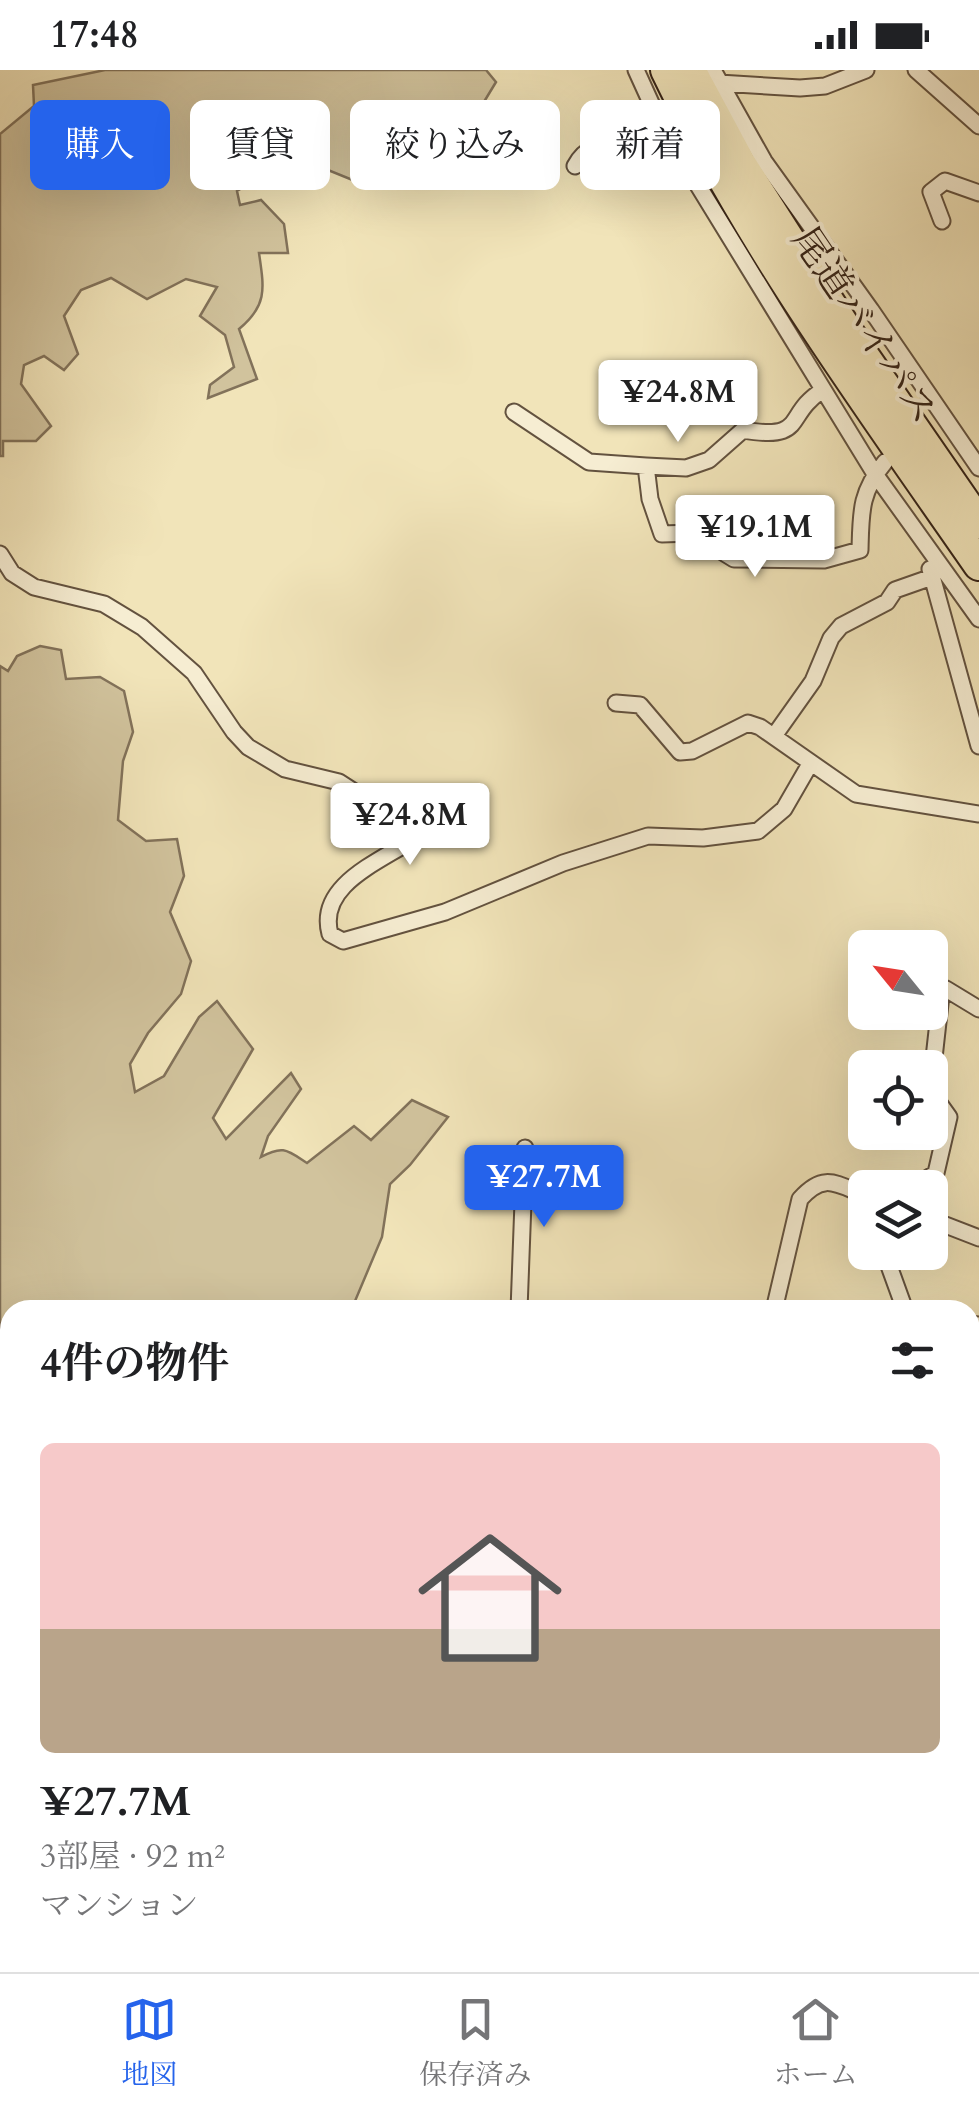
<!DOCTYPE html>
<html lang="ja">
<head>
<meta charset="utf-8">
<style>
  :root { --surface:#fff; --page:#f6f6f6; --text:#202124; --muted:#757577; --line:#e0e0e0; --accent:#2563eb }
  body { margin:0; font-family:Cardo,"Noto Serif JP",serif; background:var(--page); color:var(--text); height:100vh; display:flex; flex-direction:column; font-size:38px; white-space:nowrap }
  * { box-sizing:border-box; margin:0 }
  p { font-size:32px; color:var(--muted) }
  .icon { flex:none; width:55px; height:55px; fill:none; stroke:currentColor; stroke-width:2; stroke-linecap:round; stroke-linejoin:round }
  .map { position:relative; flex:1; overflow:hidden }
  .drawer { position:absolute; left:0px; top:1230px; width:980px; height:672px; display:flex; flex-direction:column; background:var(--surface); border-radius:30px 30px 0 0; box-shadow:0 10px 40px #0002 }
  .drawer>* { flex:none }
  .top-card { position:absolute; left:30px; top:30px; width:920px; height:90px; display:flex; gap:20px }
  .needle { width:65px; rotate:300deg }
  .fabs { position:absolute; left:848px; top:860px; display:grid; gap:20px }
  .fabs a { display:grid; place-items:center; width:100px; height:100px; border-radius:15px; background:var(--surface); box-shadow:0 10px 40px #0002; font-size:50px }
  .price { position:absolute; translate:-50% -85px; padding:0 22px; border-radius:10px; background:#fff; color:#222; font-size:32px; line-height:65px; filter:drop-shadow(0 2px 5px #0008) }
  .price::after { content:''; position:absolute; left:50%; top:60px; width:30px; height:22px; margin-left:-15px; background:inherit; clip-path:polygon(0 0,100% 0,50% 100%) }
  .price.selected { background:var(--accent); color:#fff }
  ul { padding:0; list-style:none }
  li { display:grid; align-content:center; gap:20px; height:530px; padding:0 40px }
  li+li { border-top:2px solid var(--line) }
  li span { display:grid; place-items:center; height:310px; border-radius:15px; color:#555 }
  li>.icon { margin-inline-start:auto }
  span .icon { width:180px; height:180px; fill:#fffc; stroke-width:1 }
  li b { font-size:42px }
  h2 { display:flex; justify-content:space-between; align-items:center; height:120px; padding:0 40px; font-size:42px }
  .chip { padding:0 35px; border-radius:15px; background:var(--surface); box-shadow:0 10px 40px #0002; font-size:35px; line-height:90px }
  .chip.selected { background:var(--accent); color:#fff }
  .status { display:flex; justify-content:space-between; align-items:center; height:70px; padding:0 50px; background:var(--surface); direction:ltr }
  .status svg { height:28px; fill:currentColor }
  .tab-bar { display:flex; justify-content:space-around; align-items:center; height:140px; border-top:2px solid var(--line); background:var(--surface); font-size:28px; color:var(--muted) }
  .tab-bar a { display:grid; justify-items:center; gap:5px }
  .tab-bar .selected { color:var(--accent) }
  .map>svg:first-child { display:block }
  .green { fill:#d1c39d; stroke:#82725a; stroke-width:2.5 }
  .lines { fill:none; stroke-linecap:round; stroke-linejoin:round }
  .street-casing { stroke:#63523f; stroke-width:19 }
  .highway-casing { stroke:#342216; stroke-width:34 }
  .street { stroke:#f6edd2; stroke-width:15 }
  .highway { stroke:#f1e4b9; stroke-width:30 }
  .labels { text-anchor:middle; stroke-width:8; stroke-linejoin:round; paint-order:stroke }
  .street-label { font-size:38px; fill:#342216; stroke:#f6edd2 }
</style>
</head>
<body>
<div class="status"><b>17:48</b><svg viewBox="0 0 49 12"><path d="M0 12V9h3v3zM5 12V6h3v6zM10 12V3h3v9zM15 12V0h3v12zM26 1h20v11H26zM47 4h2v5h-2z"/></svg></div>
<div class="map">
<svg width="979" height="1902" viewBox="0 0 979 1902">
  <rect width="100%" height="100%" fill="#f1e4b9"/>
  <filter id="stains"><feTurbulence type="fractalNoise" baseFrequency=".002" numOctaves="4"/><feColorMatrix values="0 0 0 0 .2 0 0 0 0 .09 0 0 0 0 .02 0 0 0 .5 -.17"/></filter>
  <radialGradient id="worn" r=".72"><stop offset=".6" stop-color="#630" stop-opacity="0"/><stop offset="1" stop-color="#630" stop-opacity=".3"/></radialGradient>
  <path class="green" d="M105,0H486L496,12L464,65L426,96L379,116L355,111L306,91L280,95L237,121L240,135L261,130L284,154L288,183H259C264,218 268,235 239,259L257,309L208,328L210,315L234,297L225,265L200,246L217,217L186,209L147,229L111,208L81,220L64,246L78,284L64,300L44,286L24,295L21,314L51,356L36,371H3V386H0V64L34,36L33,15Z
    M40,576L61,580L66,609L100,607L124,621L133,662L123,691L118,750L146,771L177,769L184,806L170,842L191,891L181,924L148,963L130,994L135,1022L164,1006L199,947L217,931L253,979L213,1048L226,1069L291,1003L301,1019L268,1066L261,1087C283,1075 287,1080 307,1093L354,1056L371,1070L412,1030L448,1047L410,1095L390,1114L382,1167L355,1231L357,1240H10V1892L588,1893L578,1902H0V596L8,601L17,586Z"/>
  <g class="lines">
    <g class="street-casing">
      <path id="street" d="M636,0L661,55L875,404L979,549
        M713,0L764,91L871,240L979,398
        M916,0L979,56
        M719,13L800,18L825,16L866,0
        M575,96C590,65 635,70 661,55
        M942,151L931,122L945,111L979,123
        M514,342L589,392L646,396L686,398L709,390L743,360C808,371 783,345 823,320
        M646,396L650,429L662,464L692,463L734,489L824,490L860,480C861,442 860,422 885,392
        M0,484L12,503L34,517L104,534L142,557L194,603L234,662L248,677L285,699L339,712L404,754L412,770C377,793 317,816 330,864L343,871L445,842L563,793L648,766L703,768L758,761L784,739L810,694
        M930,499L979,676
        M616,633L640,635L680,682L692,681L748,653L760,657L856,724L979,744
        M774,666L813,611L831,568L841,556L887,532L895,520L932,507
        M912,1118L936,1103L949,1047L934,1026L932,1006L941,925L946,919L979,939
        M930,1149L979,1168
        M884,1182L905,1240
        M519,1240L525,1078
        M774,1240L800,1129C824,1102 836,1114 865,1125
        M970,1254L979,1255
        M970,1353L979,1347
        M970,1409L979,1439
        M970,1852H979"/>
    </g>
    <g class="highway-casing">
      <path id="highway" d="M666,0C751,176 868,335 979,495
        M690,0L740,93L859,279L979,453"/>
    </g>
    <use href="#street" class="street"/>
    <use href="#highway" class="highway"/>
  </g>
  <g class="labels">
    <g class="street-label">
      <text transform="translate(865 255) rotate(56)" y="13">尾道バイパス</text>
    </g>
  </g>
  <rect width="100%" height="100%" filter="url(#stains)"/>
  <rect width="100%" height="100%" fill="url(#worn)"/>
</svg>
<div class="fabs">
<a><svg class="needle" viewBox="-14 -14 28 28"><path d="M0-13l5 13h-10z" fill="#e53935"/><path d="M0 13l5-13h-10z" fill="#757577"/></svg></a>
<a><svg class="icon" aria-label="locate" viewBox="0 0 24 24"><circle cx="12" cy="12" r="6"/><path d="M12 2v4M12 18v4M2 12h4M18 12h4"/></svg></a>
<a><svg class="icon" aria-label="layers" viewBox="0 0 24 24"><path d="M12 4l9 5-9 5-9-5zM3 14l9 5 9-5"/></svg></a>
</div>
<b class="price" style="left:678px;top:375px">¥24.8M</b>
<b class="price" style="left:755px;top:510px">¥19.1M</b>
<b class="price" style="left:410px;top:798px">¥24.8M</b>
<b class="price selected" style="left:544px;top:1160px">¥27.7M</b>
<div class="top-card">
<a class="chip selected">購入</a>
<a class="chip">賃貸</a>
<a class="chip">絞り込み</a>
<a class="chip">新着</a>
</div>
<section class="drawer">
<h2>4件の物件<svg class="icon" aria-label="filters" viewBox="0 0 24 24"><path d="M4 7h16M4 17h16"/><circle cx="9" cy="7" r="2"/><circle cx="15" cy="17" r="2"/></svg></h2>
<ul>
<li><span style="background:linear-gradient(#f6c9c9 60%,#b9a48a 0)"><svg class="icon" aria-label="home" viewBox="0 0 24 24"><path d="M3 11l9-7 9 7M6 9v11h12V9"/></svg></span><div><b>¥27.7M</b><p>3部屋 · 92 m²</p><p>マンション</p></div></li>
</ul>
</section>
</div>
<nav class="tab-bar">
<a class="selected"><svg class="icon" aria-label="map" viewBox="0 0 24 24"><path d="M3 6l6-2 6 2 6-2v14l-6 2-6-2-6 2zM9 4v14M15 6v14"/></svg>地図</a>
<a><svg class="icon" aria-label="saved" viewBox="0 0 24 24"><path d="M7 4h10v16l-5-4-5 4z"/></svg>保存済み</a>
<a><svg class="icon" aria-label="home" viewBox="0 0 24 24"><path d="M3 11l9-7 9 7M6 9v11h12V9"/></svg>ホーム</a>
</nav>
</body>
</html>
